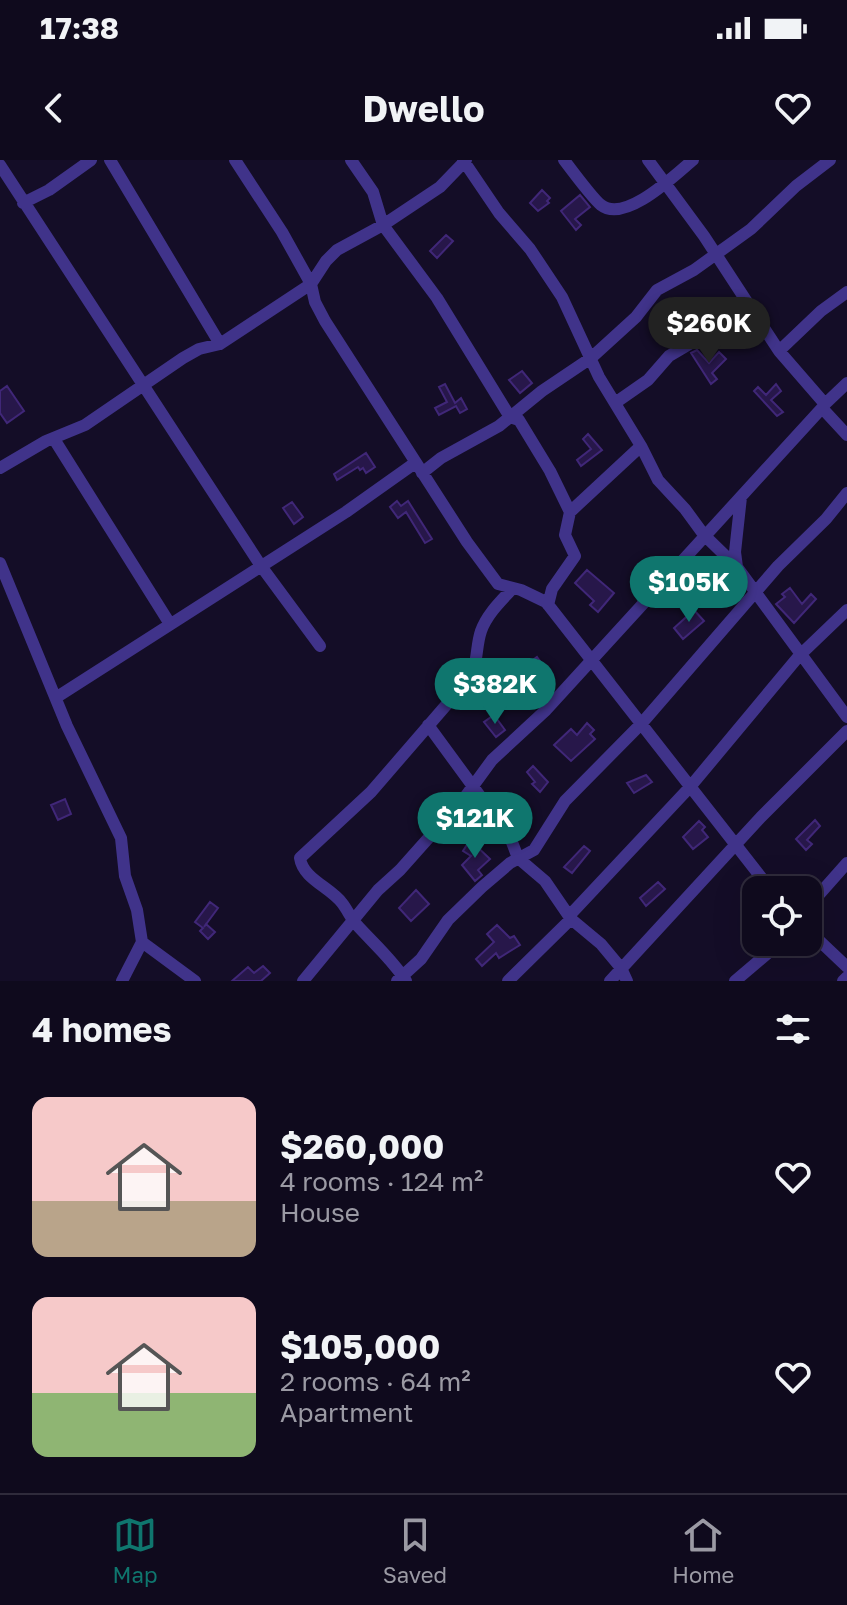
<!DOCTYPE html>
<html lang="en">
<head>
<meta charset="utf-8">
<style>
  :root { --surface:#0f0a1d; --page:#1d182a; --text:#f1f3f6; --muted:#9b9aa4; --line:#2f2b3b; --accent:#0f766e }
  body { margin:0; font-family:"Golos Text",sans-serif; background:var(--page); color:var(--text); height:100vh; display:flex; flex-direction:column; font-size:30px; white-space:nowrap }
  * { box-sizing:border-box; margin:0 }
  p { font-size:26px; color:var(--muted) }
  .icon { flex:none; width:44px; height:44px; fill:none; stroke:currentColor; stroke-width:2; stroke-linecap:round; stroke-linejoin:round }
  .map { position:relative; height:821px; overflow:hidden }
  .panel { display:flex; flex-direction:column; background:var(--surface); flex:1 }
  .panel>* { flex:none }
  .fabs { position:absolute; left:742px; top:716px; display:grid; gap:16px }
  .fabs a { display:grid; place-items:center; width:80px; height:80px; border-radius:16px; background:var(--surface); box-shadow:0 8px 32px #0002,0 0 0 2px var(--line); font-size:40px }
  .price { position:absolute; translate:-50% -68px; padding:0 18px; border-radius:28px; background:var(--accent); color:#fff; font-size:26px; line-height:52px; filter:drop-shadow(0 2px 4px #0008) }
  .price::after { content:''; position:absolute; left:50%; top:48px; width:24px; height:18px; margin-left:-12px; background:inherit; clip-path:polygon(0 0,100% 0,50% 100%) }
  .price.active { background:#222; color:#fff }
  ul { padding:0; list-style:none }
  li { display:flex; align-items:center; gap:24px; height:200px; padding:0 32px }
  li span { display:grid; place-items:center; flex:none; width:224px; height:160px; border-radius:16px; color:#555 }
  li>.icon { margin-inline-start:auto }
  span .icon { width:96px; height:96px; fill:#fffc; stroke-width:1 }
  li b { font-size:34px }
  h2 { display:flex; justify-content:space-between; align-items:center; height:96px; padding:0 32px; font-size:34px }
  .status { display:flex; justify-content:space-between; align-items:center; height:56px; padding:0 40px; background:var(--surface); direction:ltr }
  .status svg { height:22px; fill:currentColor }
  header { display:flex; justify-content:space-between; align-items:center; height:104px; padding:0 32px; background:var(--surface); font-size:36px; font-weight:700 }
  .menu { display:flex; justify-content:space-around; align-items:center; height:112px; border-top:2px solid var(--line); background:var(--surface); font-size:22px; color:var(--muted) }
  .menu a { display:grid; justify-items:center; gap:4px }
  .menu .active { color:var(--accent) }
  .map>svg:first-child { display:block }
  .building { fill:#27174a; stroke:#402778; stroke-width:2 }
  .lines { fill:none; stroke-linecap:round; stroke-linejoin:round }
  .minor { stroke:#40338a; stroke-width:12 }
</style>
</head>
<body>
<div class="status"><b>17:38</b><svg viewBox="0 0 49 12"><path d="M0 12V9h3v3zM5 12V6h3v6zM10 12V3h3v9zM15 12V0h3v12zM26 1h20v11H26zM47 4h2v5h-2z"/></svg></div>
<header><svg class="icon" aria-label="back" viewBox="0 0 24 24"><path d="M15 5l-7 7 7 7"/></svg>Dwello<svg class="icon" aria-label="heart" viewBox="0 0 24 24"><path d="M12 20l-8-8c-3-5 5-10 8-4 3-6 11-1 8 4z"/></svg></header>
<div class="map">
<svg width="847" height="821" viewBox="0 0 847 821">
  <rect width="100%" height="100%" fill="#140d27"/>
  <path class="building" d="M542,30L550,38L547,41L549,43L538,51L530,43Z
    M580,35L590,47L575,59L581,65L576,70L561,51Z
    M446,75L453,81L437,98L430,91Z
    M697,190L709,203L719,192L726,199L712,213L717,219L711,224L691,193Z
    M522,211L532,223L520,233L509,220Z
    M445,224L455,243L461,238L467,249L460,253L456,246L439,255L435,248L447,242L439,227Z
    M776,224L781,231L771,240L783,252L777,256L754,231L758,227L766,235Z
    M7,226L24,251L7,263L0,253V231Z
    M588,274L602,290L581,306L577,300L591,289L583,279Z
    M366,293L375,307L366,313L363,308L360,310L358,307L337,320L334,314Z
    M397,341L401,346L408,341L432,379L425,383L406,352L398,358L390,347Z
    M292,342L303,357L294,364L283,348Z
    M587,410L614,433L598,452L590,445L594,441L575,423Z
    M790,428L802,444L811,434L816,439L794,463L776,444L785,437L782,434Z
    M694,450L704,461L683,479L674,468Z
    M537,497L543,505L529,515L538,531L527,538L511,509L524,502L526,505Z
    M494,555L505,570L496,577L484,562Z
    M587,563L594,570L590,574L595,579L571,601L554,585L571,569L577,575Z
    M533,606L548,622L540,632L532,624L535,622L527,612Z
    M646,615L652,622L634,633L627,623Z
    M65,639L71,654L58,660L51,645Z
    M815,660L820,666L807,680L812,684L806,690L796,679Z
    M699,661L705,667L702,670L708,677L693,689L683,677Z
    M470,680L490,699L478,710L482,715L475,721L462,705L471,696L463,691Z
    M584,686L590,691L572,713L564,707Z
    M658,722L665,729L646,746L640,738Z
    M416,730L429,744L411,761L399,748Z
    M210,742L218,748L204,767L206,764L215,772L208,779L200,771L203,768L195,762Z
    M497,765L510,778L514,776L520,785L499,798L496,793L482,806L476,799L494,782L487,774Z
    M263,806L270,813L261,821H232L248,807L254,813Z"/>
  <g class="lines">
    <path class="minor" d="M110,0L220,184
      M235,0L282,72L311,124L315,142L325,161L467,382L498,424L521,430L546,442L771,730
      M463,0L499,53L530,89L562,137L599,217L641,286L658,320L685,349L704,375L737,407
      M466,0L440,27L383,65L437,138L510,257L519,260L550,311L570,352
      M564,0C570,8 594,40 601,45C625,64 675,15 693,0
      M648,0L704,76L779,191L825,244L822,248L847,275
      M0,5L261,406L320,486
      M23,43L49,30L91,0
      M779,191L821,151L847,132
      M615,243L648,220L669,196L730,160L748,143
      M825,244L847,223
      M54,279L170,464
      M0,308L46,281L85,265L183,198L199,189L220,184L311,124L326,101L337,90L383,65L373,32L351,0
      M422,313L441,298L499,266L542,231L591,198L636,157L657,130L694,110L751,69L796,26L830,0
      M741,337L735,392L737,407L847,557
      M0,403L67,566L121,678L125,716L137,750L142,782L195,821
      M548,445L552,429L575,396L565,375L570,352L641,286
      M57,537L346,352L415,303
      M428,565L510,677L518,698L545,721L571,759L601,784L621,808L627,821
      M808,747L847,703
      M569,756L690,627L799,496L847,450
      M808,770L847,807
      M122,821L142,782
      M303,821L378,730L400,710L465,637L492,600L546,550L822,248
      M397,821L421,799L448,760L482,727L510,703L534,690L565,641L642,563L778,406L826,359L847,333
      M406,821C392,799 373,783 356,764C350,757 347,749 342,743C330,727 303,719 300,698L371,632L467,521C479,505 475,489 481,471C487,454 501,441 513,428
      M508,821L571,759
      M610,821L761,657L847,571
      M735,821L781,782
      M843,821L847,817"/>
  </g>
</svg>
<div class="fabs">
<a><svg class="icon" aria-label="locate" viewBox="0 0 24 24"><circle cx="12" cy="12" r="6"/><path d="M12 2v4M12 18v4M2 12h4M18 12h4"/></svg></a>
</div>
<b class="price active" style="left:709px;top:205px">$260K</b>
<b class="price" style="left:689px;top:464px">$105K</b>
<b class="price" style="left:495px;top:566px">$382K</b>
<b class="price" style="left:475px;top:700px">$121K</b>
</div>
<section class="panel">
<h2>4 homes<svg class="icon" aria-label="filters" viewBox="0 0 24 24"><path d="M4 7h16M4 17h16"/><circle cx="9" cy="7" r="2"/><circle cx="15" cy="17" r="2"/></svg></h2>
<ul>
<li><span style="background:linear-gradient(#f6c9c9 65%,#b9a48a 0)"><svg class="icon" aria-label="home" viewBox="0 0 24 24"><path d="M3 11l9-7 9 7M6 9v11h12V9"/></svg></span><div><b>$260,000</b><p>4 rooms · 124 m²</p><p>House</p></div><svg class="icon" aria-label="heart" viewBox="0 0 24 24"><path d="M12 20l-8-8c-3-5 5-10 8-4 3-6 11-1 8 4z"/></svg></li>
<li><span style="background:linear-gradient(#f6c9c9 60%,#8fb573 0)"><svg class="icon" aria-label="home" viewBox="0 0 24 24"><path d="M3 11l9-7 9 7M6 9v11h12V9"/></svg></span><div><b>$105,000</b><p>2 rooms · 64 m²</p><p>Apartment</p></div><svg class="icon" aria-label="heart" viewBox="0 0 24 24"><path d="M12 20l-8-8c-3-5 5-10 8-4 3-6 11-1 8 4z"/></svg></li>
</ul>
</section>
<nav class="menu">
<a class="active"><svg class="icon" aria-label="map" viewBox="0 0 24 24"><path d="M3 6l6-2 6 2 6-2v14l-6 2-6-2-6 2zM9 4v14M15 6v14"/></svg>Map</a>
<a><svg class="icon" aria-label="saved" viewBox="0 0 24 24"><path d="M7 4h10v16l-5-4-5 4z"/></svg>Saved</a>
<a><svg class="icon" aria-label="home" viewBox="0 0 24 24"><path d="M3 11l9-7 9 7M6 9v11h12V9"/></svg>Home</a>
</nav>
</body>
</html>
